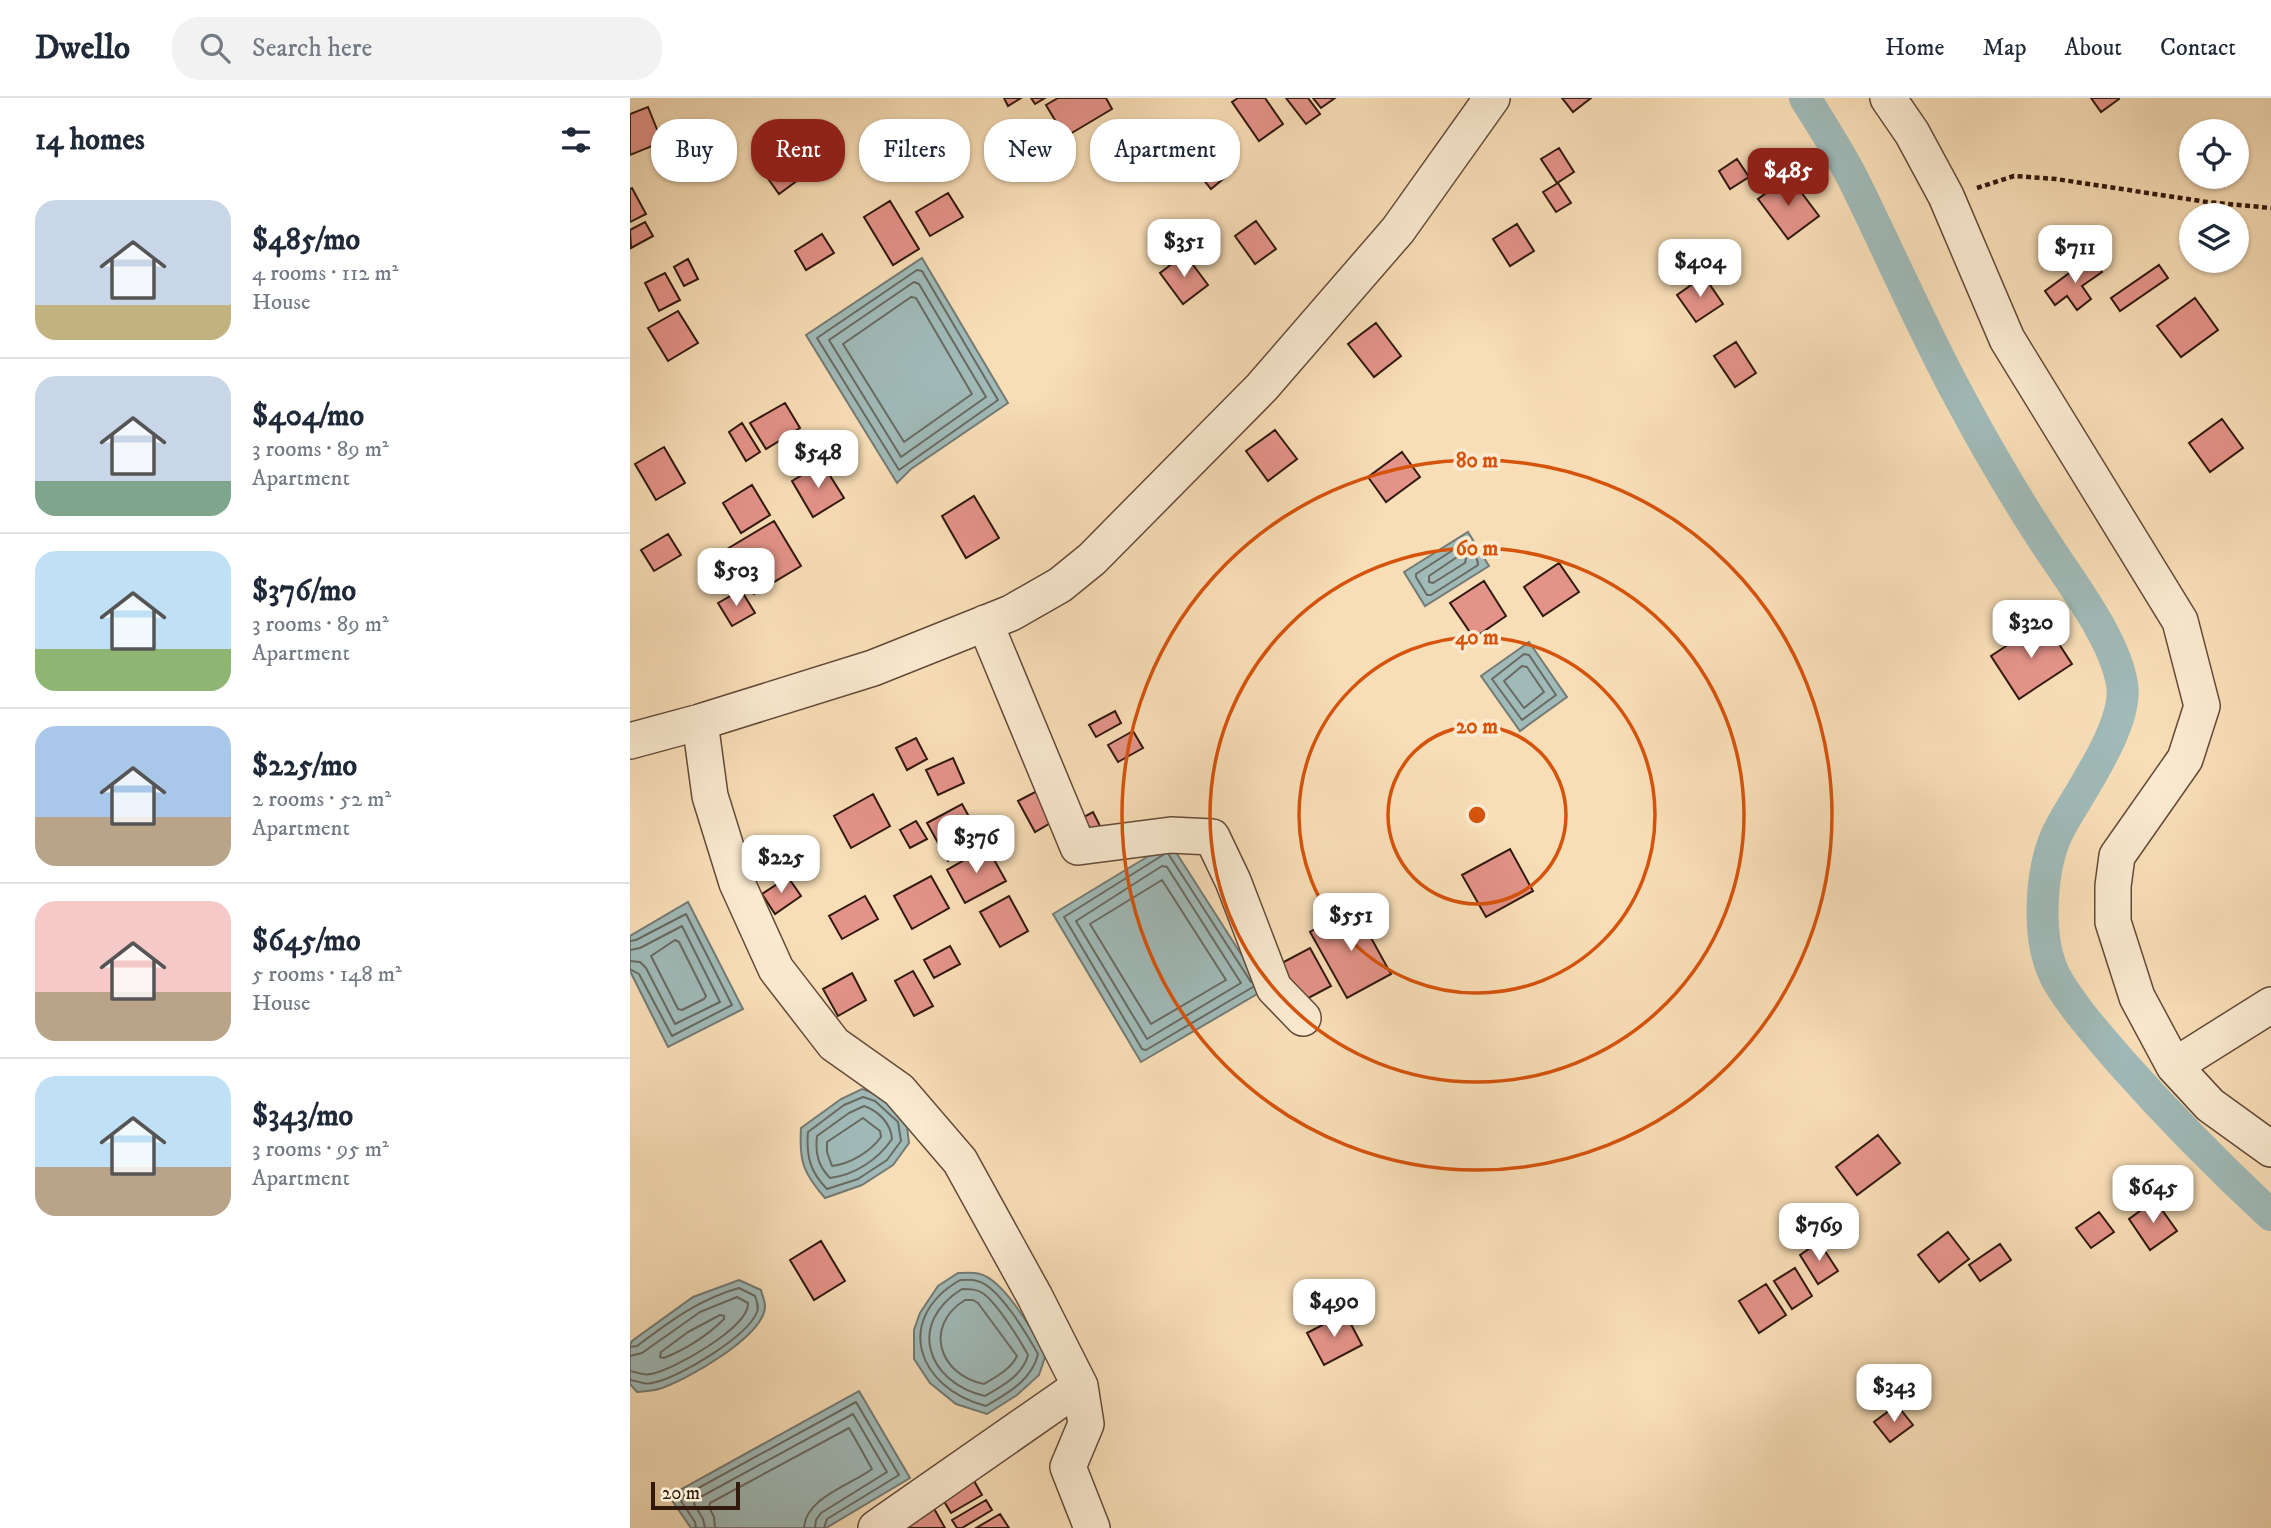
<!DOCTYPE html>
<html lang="en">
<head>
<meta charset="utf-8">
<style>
  :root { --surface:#fff; --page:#f2f2f3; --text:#1f2937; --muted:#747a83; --line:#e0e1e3; --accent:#8f2418 }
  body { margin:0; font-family:"IM FELL DW Pica",serif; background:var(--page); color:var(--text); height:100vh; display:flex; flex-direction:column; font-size:26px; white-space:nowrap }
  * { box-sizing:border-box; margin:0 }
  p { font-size:23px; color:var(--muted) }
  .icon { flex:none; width:38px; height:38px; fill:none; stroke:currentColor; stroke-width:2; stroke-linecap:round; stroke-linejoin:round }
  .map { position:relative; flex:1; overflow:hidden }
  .details { display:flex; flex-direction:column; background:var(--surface); width:630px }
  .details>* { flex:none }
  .banner { position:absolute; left:21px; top:21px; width:665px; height:63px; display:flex; gap:14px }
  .buttons { position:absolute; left:1549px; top:21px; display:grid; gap:14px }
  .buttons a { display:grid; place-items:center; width:70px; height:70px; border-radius:50%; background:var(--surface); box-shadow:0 2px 5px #0004; font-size:35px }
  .scale { position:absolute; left:21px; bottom:18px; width:89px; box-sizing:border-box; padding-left:7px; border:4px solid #31190d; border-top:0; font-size:19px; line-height:24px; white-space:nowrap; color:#31190d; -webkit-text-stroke:5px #faead0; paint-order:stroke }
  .price { position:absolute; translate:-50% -60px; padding:0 16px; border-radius:14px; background:#fff; color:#222; font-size:23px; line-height:46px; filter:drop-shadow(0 2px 4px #0008) }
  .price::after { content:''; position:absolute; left:50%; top:42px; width:21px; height:16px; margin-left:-10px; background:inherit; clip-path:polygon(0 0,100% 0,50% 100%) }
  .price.on { background:var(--accent); color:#fff }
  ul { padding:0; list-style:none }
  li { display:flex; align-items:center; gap:21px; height:175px; padding:0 35px }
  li+li { border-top:2px solid var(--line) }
  li span { display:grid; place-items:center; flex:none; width:196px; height:140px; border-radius:21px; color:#555 }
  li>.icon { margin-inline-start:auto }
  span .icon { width:84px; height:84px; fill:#fffc; stroke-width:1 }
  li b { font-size:30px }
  h2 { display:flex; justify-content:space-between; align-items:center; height:84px; padding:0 35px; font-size:30px }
  .pill { padding:0 24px; border-radius:28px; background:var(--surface); box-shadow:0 2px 5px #0004; font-size:24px; line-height:63px }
  .pill.on { background:var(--accent); color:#fff }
  header { display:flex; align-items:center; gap:42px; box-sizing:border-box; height:98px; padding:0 35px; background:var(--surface); border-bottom:2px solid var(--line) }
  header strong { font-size:33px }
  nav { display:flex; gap:38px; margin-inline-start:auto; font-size:24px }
  .search { width:490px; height:63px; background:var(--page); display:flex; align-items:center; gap:18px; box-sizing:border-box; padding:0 24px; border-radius:28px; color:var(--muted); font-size:26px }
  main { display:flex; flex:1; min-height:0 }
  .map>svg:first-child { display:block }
  .water { fill:#a0bab8; stroke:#747a74; stroke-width:2 }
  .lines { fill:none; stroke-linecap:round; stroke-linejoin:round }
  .shore { stroke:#686a62; stroke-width:2 }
  .canal { stroke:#a0bab8; stroke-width:32 }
  .building { fill:#e49389; stroke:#31190d; stroke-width:2 }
  .minor-casing { stroke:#634a38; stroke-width:38 }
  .path { stroke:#31190d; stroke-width:4.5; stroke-dasharray:5 3.5; stroke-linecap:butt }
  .minor { stroke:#faead0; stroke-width:35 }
  .ring { fill:none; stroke:#d6530c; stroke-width:3.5 }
  .centre { fill:#d6530c; stroke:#faead0; stroke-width:3.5 }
  .ring-label { font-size:21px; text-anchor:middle; font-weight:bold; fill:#d6530c; stroke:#faead0; stroke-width:7; stroke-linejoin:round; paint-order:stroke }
</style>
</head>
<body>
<header>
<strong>Dwello</strong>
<div class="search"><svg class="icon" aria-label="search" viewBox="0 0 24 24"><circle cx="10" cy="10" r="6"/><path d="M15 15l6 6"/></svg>Search here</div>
<nav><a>Home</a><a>Map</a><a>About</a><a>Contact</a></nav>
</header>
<main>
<section class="details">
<h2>14 homes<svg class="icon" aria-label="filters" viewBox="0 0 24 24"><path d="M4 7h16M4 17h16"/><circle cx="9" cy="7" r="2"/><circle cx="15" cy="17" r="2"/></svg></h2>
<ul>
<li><span style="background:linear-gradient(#c9d6e8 75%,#c2b280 0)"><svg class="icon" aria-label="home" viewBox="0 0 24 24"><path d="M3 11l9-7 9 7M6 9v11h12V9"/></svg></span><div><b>$485/mo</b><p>4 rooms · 112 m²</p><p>House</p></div></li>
<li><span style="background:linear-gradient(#c9d6e8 75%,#7fa58c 0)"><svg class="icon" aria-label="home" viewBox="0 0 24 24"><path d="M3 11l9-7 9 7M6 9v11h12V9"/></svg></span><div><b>$404/mo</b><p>3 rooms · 89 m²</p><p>Apartment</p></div></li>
<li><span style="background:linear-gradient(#bfe0f5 70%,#8fb573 0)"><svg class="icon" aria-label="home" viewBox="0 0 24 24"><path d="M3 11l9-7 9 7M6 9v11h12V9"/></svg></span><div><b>$376/mo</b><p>3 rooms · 89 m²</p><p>Apartment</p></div></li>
<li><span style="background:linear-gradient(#a9c7e8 65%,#b9a48a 0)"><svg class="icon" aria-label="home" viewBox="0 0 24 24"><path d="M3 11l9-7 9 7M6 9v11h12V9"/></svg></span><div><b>$225/mo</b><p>2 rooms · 52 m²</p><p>Apartment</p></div></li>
<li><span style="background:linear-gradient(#f6c9c9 65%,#b9a48a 0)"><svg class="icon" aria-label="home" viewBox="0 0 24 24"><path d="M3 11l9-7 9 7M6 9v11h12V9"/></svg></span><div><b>$645/mo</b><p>5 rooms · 148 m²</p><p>House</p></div></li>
<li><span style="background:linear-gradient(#bfe0f5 65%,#b9a48a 0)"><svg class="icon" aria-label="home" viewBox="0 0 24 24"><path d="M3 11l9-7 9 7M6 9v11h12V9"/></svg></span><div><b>$343/mo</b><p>3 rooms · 95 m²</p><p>Apartment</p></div></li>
</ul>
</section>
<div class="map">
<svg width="1641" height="1430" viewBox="0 0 1641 1430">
  <rect width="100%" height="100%" fill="#f8deb7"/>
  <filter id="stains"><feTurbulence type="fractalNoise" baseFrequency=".00286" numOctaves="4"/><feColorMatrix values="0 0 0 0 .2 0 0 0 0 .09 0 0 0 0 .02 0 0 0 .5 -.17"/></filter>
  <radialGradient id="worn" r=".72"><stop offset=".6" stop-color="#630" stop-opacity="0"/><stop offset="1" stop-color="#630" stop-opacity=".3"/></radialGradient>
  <path class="water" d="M292,160L378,305L281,371L267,385L176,237Z
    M838,434L859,468L795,508L774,474Z
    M899,544L937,599L890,633L851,578Z
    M540,745L634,892L511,964L423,816Z
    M58,804L113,911L38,949L0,873V838Z
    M232,991L249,997L276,1021L279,1045L263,1067L232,1087L195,1100C173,1075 169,1063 171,1030L211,1001Z
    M328,1175C334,1175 343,1174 350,1176C374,1182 404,1235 416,1256L409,1277L387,1297L357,1316L326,1306L300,1285L284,1261V1232L290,1215L308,1188Z
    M109,1182L131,1192C132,1197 135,1203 135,1208C135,1238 55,1283 29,1291C22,1293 14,1293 7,1294L0,1286V1247L2,1243L63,1199Z
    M229,1293L280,1380L196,1430H61L39,1398Z"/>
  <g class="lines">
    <path class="shore" d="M287,172L292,173L368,302L269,372L187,240Z
      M284,184L289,186L356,299L271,359L199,242Z
      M281,199L286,200L342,296L274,344L213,246Z
      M834,445C840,447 848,460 848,467L801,497H797L786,479V476Z
      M830,457L836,460L835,465L803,485L799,484V478Z
      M894,556L899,557L926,597L892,622L862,581Z
      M892,568L897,569L914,594L894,610L874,583Z
      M533,757L434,819L512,951L516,952L623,889
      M539,757L621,884
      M532,768L537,769L611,885L517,941L446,823Z
      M532,782L596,882L521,926L460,826Z
      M45,842L49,844L76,898L74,901L52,912L48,911L21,858Z
      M0,843L6,842L56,816L102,907L42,938L9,876L0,871
      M0,852L10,850L52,828L90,904L45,926L16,870L10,864L0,863
      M233,999L245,1003L268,1024L271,1043L257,1062L228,1081L197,1091C180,1074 176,1058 178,1034L214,1007Z
      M234,1008C249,1013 261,1026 262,1041C248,1062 224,1077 200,1080C188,1068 185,1055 187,1038L219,1015Z
      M233,1020L250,1033L251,1039C240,1054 220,1066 202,1068L197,1054V1044Z
      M330,1182C335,1182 342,1181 347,1183C368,1187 398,1238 408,1256C402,1282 378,1295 356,1308C287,1290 263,1221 330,1182Z
      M332,1191C340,1191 348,1191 354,1196C368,1207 390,1242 398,1257C393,1277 372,1288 355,1298C296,1284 277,1225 332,1191Z
      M335,1202H343L348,1205L387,1258C381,1271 366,1279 354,1286C309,1277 293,1228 335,1202Z
      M90,1217L94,1218V1221C77,1238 56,1251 34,1260L30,1259L31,1254L58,1234Z
      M0,1249L7,1248C39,1224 69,1201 109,1190L125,1198C127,1204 129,1208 127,1214C117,1239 51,1278 26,1284C14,1288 10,1283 0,1282
      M0,1258L12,1255L70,1214L107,1199L118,1205C120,1229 43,1272 21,1276C13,1278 8,1274 0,1273
      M66,1430L65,1424L51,1403L52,1399L226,1304L269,1377L197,1421L194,1430
      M75,1430L73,1421L64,1406L65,1402L223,1316L257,1374L191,1415L186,1422L185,1430
      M85,1430L84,1419L79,1409L80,1405L219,1330L242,1371C221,1387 175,1400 174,1430"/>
    <path class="canal" d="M1175,0C1191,26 1208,52 1222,79C1257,149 1288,221 1325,291C1350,338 1378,387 1407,432C1434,475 1484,537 1492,586C1499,625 1451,692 1431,728C1410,766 1405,840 1426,880C1443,910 1468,937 1490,963C1538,1017 1588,1068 1641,1117"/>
  </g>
  <path class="building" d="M374,0H391L378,8Z
    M401,0H415L405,6Z
    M428,0H476L482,11L435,39L416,7Z
    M608,0H635L653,26L629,43L602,4Z
    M656,0H678L690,16L676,26Z
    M683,0H705L691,10Z
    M932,0H961L943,14Z
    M1461,0H1489V1L1471,14Z
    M18,9L32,44L0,57V16Z
    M584,48L604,72L581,91L561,66Z
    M929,50L944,74L927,85L911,61Z
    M151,58L168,82L149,96L132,72Z
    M1107,61L1119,79L1100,91L1089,73Z
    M1159,78L1189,118L1158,141L1128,101Z
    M928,85L941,105L926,114L913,94Z
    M2,90L16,116L0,124V91Z
    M318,95L333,119L300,138L286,114Z
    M260,103L289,151L263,167L234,119Z
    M626,123L646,151L625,166L605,138Z
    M15,124L23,138L1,150L0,132Z
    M887,126L904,153L880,168L863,141Z
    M192,136L204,155L176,172L165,153Z
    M555,156L578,187L553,206L530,175Z
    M1461,159L1472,174L1452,188L1461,201L1447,212L1437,198L1425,207L1415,193Z
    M58,161L68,181L54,188L44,169Z
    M1529,167L1538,180L1490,213L1481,200Z
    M35,175L50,202L29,213L15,185Z
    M1074,178L1093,206L1066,224L1047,197Z
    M1565,200L1588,232L1551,259L1527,228Z
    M48,213L68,245L38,263L18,230Z
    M746,225L771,258L744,279L718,246Z
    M1106,244L1126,275L1105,289L1084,258Z
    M155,305L170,330L136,351L120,325Z
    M1592,321L1613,350L1580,374L1559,345Z
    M112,325L130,354L116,363L99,334Z
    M645,332L667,361L638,383L616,353Z
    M34,349L55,385L26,402L5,366Z
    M772,354L790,379L756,404L738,379Z
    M192,365L214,400L183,419L162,383Z
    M122,387L140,417L111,435L93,405Z
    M344,398L369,440L336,460L312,418Z
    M144,423L171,468L124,496L97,451Z
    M38,436L51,457L24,473L11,452Z
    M929,465L949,494L913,518L894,489Z
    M854,483L876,518L844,540L820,505Z
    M111,492L125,515L102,528L88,505Z
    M1414,523L1442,566L1389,601L1361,558Z
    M485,613L491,625L466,639L459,627Z
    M503,633L513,650L488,664L478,647Z
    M286,640L297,661L277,672L266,650Z
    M323,660L334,685L308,697L296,672Z
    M407,693L424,723L405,734L388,703Z
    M243,696L260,728L221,750L204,718Z
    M332,706L353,744L318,763L297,725Z
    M463,714L471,730L457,738L448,722Z
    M286,723L297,741L280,750L270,732Z
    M357,749L376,783L335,805L317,772Z
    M880,751L903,793L856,819L832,777Z
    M301,778L319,810L282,831L264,798Z
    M158,779L171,798L145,816L132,796Z
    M235,798L248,821L212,841L199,818Z
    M379,798L398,833L370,849L350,814Z
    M724,809L761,876L717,900L680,834Z
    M320,848L330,866L304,880L294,862Z
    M680,850L701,888L671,904L650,866Z
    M283,873L303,908L284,918L265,883Z
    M222,875L236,902L208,918L193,891Z
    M1248,1037L1270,1065L1227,1097L1206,1069Z
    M1525,1102L1547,1133L1520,1152L1499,1121Z
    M1469,1114L1484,1134L1461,1150L1446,1130Z
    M1318,1134L1339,1161L1309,1184L1288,1157Z
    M191,1143L215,1183L184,1202L160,1162Z
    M1189,1144L1208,1173L1188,1186L1170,1157Z
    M1370,1146L1381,1162L1350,1183L1339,1167Z
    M1165,1170L1182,1198L1162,1211L1144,1183Z
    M1136,1186L1156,1217L1129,1235L1109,1203Z
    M715,1215L732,1247L694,1267L677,1235Z
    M1267,1307L1283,1327L1260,1344L1244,1324Z
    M343,1381L352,1397L321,1415L312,1400Z
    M356,1402L362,1412L332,1430H327L322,1422Z
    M302,1407L315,1430H264Z
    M370,1416L379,1430H346Z"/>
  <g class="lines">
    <g class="minor-casing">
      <path id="minor" d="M1258,0L1282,35L1316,98L1377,241L1550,523L1572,608L1555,661L1487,758L1483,788V824L1507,899L1544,968L1580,1007L1641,1051
        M355,525L448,749L541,737L582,739L603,783L644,890L673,920
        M70,624L80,698L107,785L146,871L204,946L269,992L330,1063L405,1199L450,1288L456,1326L438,1369L462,1430
        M0,643L70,624L243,570L381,515L430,487L462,461L632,289L768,132L862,0
        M1544,968L1641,907
        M246,1430L450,1288"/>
    </g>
    <path class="path" d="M1347,90L1384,78L1426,81L1577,104L1641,110"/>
    <use href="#minor" class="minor"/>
  </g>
  <g class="ring">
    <circle cx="847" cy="717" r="89"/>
    <circle cx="847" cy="717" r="178"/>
    <circle cx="847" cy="717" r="267"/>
    <circle cx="847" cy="717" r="355"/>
  </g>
  <circle cx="847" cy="717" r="10" class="centre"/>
  <g class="ring-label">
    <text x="847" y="369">80 m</text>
    <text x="847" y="457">60 m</text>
    <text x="847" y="546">40 m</text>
    <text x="847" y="635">20 m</text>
  </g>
  <rect width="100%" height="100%" filter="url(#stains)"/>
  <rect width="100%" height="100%" fill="url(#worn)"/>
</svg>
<div class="buttons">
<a><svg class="icon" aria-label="locate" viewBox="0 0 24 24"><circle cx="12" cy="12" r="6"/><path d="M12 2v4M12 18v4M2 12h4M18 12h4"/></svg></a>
<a><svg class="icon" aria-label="layers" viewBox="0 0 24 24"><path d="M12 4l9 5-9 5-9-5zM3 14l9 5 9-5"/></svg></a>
</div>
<div class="scale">20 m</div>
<b class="price on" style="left:1158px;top:110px">$485</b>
<b class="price" style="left:554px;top:181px">$351</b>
<b class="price" style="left:1445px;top:187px">$711</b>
<b class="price" style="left:1070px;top:201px">$404</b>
<b class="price" style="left:188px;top:392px">$548</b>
<b class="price" style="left:106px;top:510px">$503</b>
<b class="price" style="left:1401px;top:562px">$320</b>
<b class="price" style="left:346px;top:777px">$376</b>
<b class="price" style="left:151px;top:797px">$225</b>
<b class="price" style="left:721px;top:855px">$551</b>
<b class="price" style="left:1523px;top:1127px">$645</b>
<b class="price" style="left:1189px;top:1165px">$769</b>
<b class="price" style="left:704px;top:1241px">$490</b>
<b class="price" style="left:1264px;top:1326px">$343</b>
<div class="banner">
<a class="pill">Buy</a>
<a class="pill on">Rent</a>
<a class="pill">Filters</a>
<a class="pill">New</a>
<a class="pill">Apartment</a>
</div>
</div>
</main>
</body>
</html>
